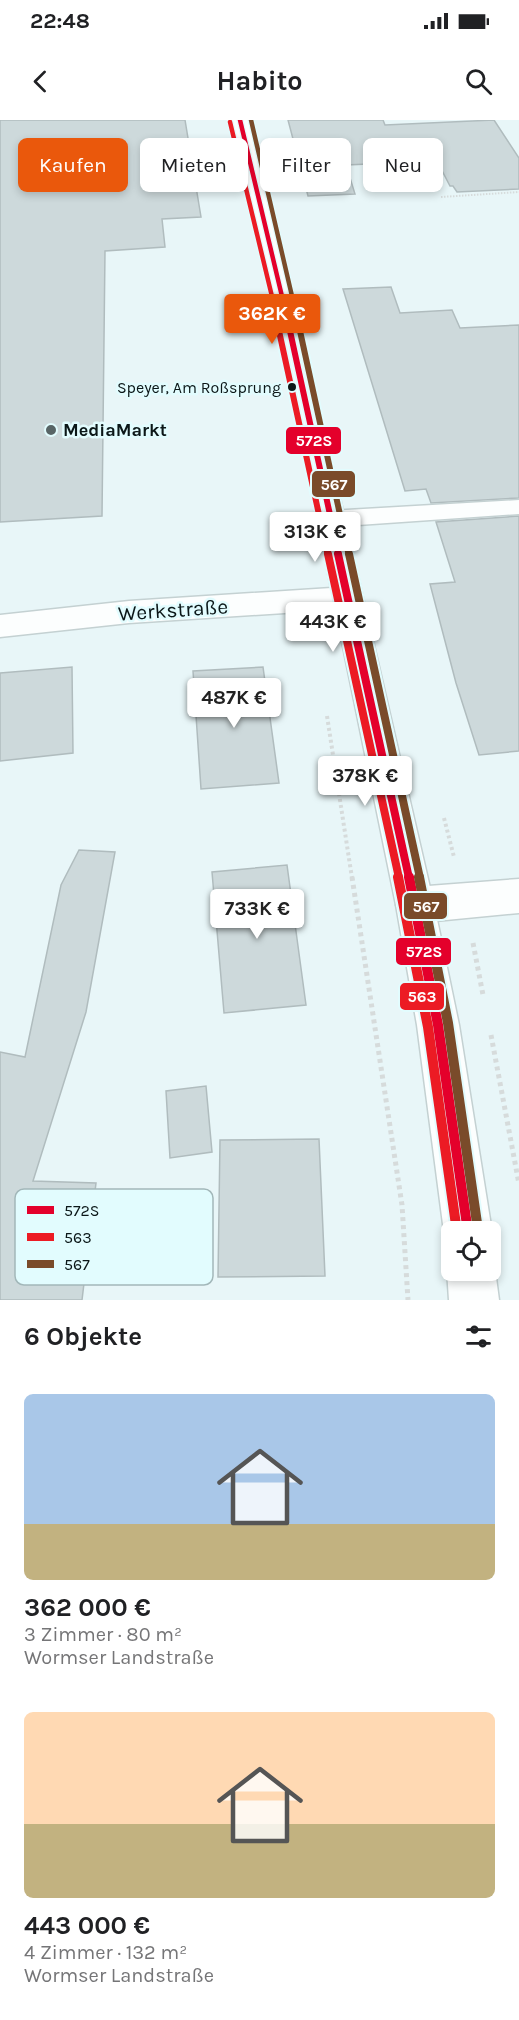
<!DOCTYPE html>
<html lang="de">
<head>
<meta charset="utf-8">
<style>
  :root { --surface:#fff; --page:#f2f2f2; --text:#202124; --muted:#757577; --accent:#ea580c }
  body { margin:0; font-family:Karla,sans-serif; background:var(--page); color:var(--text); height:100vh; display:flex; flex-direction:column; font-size:22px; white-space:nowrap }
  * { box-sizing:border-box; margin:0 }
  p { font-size:20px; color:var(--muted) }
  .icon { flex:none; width:33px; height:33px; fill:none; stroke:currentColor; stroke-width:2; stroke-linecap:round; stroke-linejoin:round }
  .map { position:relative; height:1180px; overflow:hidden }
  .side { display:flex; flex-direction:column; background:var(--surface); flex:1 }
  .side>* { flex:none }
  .banner { position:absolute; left:18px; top:18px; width:483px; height:54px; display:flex; gap:12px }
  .tools { position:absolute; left:441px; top:1101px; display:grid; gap:12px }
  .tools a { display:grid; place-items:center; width:60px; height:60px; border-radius:9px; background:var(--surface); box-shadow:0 3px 9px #0003; font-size:30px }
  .price { position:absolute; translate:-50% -51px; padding:0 14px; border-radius:6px; background:#fff; color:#222; font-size:20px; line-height:39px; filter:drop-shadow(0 2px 3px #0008) }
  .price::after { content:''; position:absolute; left:50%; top:36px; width:18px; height:14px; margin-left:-9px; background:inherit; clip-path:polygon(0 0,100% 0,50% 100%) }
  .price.current { background:var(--accent); color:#fff }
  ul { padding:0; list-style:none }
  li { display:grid; align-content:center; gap:12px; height:318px; padding:0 24px }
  li span { display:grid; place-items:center; height:186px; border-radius:9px; color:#555 }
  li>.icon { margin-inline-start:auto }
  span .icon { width:108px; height:108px; fill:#fffc; stroke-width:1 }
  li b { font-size:26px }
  h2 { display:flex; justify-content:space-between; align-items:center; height:72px; padding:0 24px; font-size:26px }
  .tag { padding:0 21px; border-radius:9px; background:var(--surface); box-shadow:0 3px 9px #0003; font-size:21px; line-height:54px }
  .tag.current { background:var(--accent); color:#fff }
  .status { display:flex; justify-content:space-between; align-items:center; height:42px; padding:0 30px; background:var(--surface); direction:ltr }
  .status svg { height:16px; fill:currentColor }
  header { display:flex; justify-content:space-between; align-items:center; height:78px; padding:0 24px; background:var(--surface); font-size:27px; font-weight:700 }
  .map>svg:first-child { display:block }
  .building { fill:#cdd9db; stroke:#b0bcbe; stroke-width:1.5 }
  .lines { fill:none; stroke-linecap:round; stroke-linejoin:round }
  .service-casing { stroke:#c4d1d2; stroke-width:3 }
  .minor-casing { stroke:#c4d1d2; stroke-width:3 }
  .secondary-casing { stroke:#c4d1d2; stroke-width:3 }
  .path-far2 { stroke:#d6dbdb; stroke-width:2; stroke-dasharray:1.5 1.5; stroke-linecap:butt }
  .path-far1 { stroke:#d6dbdb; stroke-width:4; stroke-dasharray:3 3; stroke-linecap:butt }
  .path { stroke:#d6dbdb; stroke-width:5; stroke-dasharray:4 4; stroke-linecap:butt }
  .service { fill:#fcfefe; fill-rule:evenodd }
  .minor { fill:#fcfefe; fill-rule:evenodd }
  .secondary { fill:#fcfefe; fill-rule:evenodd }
  .bus-1-far3-casing { stroke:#e2fcfe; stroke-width:7 }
  .bus-1-far2-casing { stroke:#e2fcfe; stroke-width:10 }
  .bus-1-far1-casing { stroke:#e2fcfe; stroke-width:12 }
  .bus-1-casing { stroke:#e2fcfe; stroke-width:14 }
  .bus-2-far3-casing { stroke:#e2fcfe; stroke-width:7 }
  .bus-2-far2-casing { stroke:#e2fcfe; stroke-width:10 }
  .bus-2-far1-casing { stroke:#e2fcfe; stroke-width:12 }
  .bus-2-casing { stroke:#e2fcfe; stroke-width:14 }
  .bus-3-far3-casing { stroke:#e2fcfe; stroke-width:7 }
  .bus-3-far2-casing { stroke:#e2fcfe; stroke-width:10 }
  .bus-3-far1-casing { stroke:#e2fcfe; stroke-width:12 }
  .bus-3-casing { stroke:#e2fcfe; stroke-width:14 }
  .bus-1-far3 { stroke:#e4002b; stroke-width:4.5 }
  .bus-1-far2 { stroke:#e4002b; stroke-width:6 }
  .bus-1-far1 { stroke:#e4002b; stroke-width:8 }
  .bus-1 { stroke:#e4002b; stroke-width:10 }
  .bus-2-far3 { stroke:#ec1b24; stroke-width:4.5 }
  .bus-2-far2 { stroke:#ec1b24; stroke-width:6 }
  .bus-2-far1 { stroke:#ec1b24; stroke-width:8 }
  .bus-2 { stroke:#ec1b24; stroke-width:10 }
  .bus-3-far3 { stroke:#7a4b2a; stroke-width:4.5 }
  .bus-3-far2 { stroke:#7a4b2a; stroke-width:6 }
  .bus-3-far1 { stroke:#7a4b2a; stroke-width:8 }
  .bus-3 { stroke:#7a4b2a; stroke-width:10 }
  .bus-dot { fill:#0b1718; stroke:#e2fcfe; stroke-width:2 }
  .poi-dot { fill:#586566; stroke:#e2fcfe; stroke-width:2 }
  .labels { text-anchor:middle; stroke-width:5; stroke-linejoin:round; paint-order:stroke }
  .far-bus-label { font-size:16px; fill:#0b1718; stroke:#e2fcfe; text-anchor:end }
  .far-poi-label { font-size:18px; font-weight:bold; fill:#0b1718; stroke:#e2fcfe; text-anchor:start }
  .street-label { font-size:21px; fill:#0b1718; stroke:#e2fcfe }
  .key { fill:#e2fcfe; stroke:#a2b7b9; stroke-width:1.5 }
  .key-label { font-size:16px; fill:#0b1718 }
  .line-badge { stroke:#e2fcfe; stroke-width:2 }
  .badge-label { font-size:16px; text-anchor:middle; font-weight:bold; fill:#fff }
</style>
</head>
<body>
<div class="status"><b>22:48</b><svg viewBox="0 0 49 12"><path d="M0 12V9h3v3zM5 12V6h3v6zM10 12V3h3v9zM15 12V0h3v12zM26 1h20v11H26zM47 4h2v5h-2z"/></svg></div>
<header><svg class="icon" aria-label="back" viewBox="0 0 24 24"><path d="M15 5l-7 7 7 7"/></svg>Habito<svg class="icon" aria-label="search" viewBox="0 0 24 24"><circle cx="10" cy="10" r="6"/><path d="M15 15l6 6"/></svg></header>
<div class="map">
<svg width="519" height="1180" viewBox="0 0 519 1180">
  <rect width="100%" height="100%" fill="#e8f6f8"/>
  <path class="building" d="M0,0H185L201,97L162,99L165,127L105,131L102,396L0,402Z
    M288,0H383L385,5L494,0L519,38V69L457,72L453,66H450L437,41L346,45L355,74L308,76Z
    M391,167L400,193L452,190L460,208L519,205V378L431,383L426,369L405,371L343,169Z
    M519,396V631L479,635L456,563L430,464L455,462L436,402Z
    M72,547L73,633L0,641V553Z
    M263,547L279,663L201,669L193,551Z
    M79,730L115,732L86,892L33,1061L96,1063L82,1180H0V932L25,937L61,765Z
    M287,745L306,885L224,893L212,752Z
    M206,966L212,1032L170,1038L166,971Z
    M319,1019L325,1156L218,1157L220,1020Z"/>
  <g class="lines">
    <g class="service-casing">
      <path id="service" d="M519,380V394L329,407L321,404L318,399L321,394L329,391Z"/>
    </g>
    <g class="minor-casing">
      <path id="minor" d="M347,467L358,470L362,478L358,486L347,489L129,503L0,517V495L129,481Z
        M519,759V793L415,803L401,797L396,785L401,773L415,767Z"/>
    </g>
    <g class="secondary-casing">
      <path id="secondary" d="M232,0H248L291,166L434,785L459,905L492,1112L490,1115V1112H452V1129L444,1112L417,905L396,785L269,166Z
        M452,1139V1150H490V1139L495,1150L499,1180H449L447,1150Z"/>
    </g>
    <path class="path-far2" d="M441,77L519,72"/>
    <path class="path-far1" d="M327,596L352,758
      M444,698L454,737"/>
    <path class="path" d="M352,757L402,1085L408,1180
      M473,823L483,875
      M491,915L519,1064"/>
    <use href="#service" class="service"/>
    <use href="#minor" class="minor"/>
    <use href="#secondary" class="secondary"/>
    <g class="bus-1-far3-casing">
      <path id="bus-1-far3" d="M240,0L285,189"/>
    </g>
    <g class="bus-1-far2-casing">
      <path id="bus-1-far2" d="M285,188L339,436"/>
    </g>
    <g class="bus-1-far1-casing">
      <path id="bus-1-far1" d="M338,434L409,758"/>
    </g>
    <g class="bus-1-casing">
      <path id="bus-1" d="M409,757L438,905L468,1112"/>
    </g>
    <g class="bus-2-far3-casing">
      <path id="bus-2-far3" d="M230,2L275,189"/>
    </g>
    <g class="bus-2-far2-casing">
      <path id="bus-2-far2" d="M274,188L328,436"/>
    </g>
    <g class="bus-2-far1-casing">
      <path id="bus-2-far1" d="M328,434L399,758"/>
    </g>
    <g class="bus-2-casing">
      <path id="bus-2" d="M398,757L428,907L457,1112"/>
    </g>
    <g class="bus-3-far3-casing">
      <path id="bus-3-far3" d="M251,0L295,189"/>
    </g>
    <g class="bus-3-far2-casing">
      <path id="bus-3-far2" d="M295,188L349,436"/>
    </g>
    <g class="bus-3-far1-casing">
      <path id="bus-3-far1" d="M349,434L420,758"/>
    </g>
    <g class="bus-3-casing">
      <path id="bus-3" d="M419,757L448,903L478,1110"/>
    </g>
    <use href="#bus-1-far3" class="bus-1-far3"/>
    <use href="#bus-1-far2" class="bus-1-far2"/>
    <use href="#bus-1-far1" class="bus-1-far1"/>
    <use href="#bus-1" class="bus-1"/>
    <use href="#bus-2-far3" class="bus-2-far3"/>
    <use href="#bus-2-far2" class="bus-2-far2"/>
    <use href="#bus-2-far1" class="bus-2-far1"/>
    <use href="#bus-2" class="bus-2"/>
    <use href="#bus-3-far3" class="bus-3-far3"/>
    <use href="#bus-3-far2" class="bus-3-far2"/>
    <use href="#bus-3-far1" class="bus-3-far1"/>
    <use href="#bus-3" class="bus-3"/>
  </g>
  <circle class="bus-dot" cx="292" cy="267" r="5"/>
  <circle class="poi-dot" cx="51" cy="310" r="6"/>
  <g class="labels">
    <g class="far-bus-label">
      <text x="281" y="273">Speyer, Am Roßsprung</text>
    </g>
    <g class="far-poi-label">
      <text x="63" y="316">MediaMarkt</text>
    </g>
    <g class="street-label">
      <text transform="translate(173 490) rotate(-4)" y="7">Werkstraße</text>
    </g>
  </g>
  <rect x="15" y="1069" width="198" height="96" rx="9" class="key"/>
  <rect x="27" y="1086" width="27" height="8" fill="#e4002b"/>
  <rect x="27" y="1113" width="27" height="8" fill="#ec1b24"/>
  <rect x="27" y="1140" width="27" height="8" fill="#7a4b2a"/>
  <g class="key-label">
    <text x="64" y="1096">572S</text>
    <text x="64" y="1123">563</text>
    <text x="64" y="1150">567</text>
  </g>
  <g class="line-badge">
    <rect x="285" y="306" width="57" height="29" rx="6" fill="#e4002b"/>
    <rect x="311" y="350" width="45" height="28" rx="6" fill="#7a4b2a"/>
    <rect x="403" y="772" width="45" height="28" rx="6" fill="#7a4b2a"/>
    <rect x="395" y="817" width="57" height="29" rx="6" fill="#e4002b"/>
    <rect x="399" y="862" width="46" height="29" rx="6" fill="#ec1b24"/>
  </g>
  <g class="badge-label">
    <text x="314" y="326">572S</text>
    <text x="334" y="370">567</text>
    <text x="426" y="792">567</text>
    <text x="424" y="837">572S</text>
    <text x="422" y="882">563</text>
  </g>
</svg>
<div class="tools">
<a><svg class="icon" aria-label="locate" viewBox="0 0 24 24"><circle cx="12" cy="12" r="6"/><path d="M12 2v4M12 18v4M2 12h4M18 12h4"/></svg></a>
</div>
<b class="price current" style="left:272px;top:225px">362K €</b>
<b class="price" style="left:315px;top:443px">313K €</b>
<b class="price" style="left:333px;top:533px">443K €</b>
<b class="price" style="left:234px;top:609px">487K €</b>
<b class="price" style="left:365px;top:687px">378K €</b>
<b class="price" style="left:257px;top:820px">733K €</b>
<div class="banner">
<a class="tag current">Kaufen</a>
<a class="tag">Mieten</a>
<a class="tag">Filter</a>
<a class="tag">Neu</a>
</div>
</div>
<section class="side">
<h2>6 Objekte<svg class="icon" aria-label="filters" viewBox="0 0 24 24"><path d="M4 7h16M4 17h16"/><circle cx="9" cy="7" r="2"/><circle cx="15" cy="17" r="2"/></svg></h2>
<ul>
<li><span style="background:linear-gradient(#a9c7e8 70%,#c2b280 0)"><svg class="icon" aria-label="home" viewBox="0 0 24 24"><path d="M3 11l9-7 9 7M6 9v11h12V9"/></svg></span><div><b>362 000 €</b><p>3 Zimmer · 80 m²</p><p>Wormser Landstraße</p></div></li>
<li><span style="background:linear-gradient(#ffd9b3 60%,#c2b280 0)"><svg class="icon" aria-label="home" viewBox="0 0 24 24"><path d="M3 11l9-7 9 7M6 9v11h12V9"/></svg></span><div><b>443 000 €</b><p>4 Zimmer · 132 m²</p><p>Wormser Landstraße</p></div></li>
</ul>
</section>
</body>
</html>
